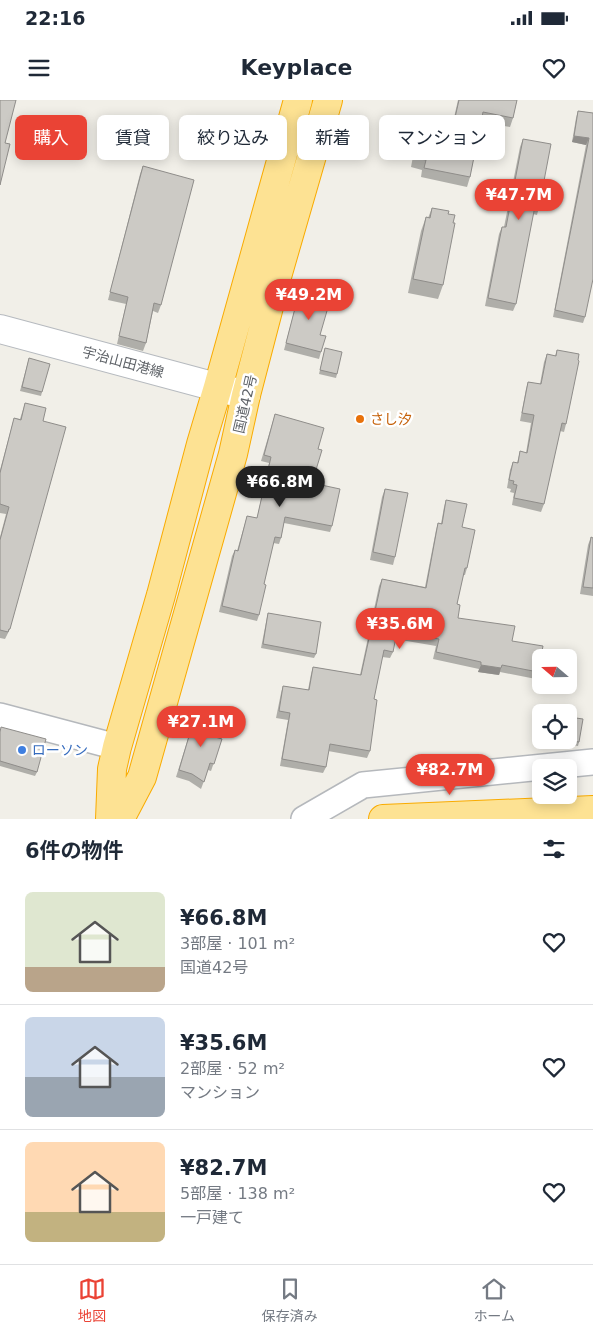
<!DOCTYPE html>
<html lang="ja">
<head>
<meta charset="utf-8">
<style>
  :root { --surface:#fff; --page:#f2f2f3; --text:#1f2937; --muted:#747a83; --line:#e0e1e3; --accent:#ea4335 }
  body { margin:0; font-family:"DejaVu Sans","Noto Sans JP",sans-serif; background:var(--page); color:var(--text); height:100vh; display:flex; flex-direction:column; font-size:19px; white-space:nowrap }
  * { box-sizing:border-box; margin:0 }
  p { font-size:16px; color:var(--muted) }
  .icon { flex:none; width:28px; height:28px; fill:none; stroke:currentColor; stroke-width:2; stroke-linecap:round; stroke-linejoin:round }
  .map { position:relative; height:719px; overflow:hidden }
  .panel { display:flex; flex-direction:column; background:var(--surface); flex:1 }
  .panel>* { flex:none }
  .hud { position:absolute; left:15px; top:15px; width:564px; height:45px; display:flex; gap:10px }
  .needle { width:32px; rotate:290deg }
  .controls { position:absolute; left:532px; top:549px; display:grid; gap:10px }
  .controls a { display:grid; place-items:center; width:45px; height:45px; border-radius:8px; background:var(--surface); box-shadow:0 2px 12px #0003; font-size:25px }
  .price { position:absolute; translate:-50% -42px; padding:0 11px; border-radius:18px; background:var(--accent); color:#fff; font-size:16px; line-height:32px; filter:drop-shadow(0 1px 2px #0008) }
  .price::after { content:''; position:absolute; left:50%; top:30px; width:15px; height:11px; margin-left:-8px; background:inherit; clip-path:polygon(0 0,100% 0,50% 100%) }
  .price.active { background:#222; color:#fff }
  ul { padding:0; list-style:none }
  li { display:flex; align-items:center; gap:15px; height:125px; padding:0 25px }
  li+li { border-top:1px solid var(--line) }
  li span { display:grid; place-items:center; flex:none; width:140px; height:100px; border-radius:8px; color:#555 }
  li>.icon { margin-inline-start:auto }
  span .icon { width:60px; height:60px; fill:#fffc; stroke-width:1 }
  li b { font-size:21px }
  h2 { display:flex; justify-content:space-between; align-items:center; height:60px; padding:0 25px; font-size:21px }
  .tag { padding:0 18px; border-radius:8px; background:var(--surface); box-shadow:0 2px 12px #0003; font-size:18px; line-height:45px }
  .tag.active { background:var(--accent); color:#fff }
  .status { display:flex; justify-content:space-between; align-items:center; height:35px; padding:0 25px; background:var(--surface); direction:ltr }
  .status svg { height:14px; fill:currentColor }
  header { display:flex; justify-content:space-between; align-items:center; height:65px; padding:0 25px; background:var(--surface); font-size:22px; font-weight:600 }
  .dock { display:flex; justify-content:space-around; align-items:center; height:70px; border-top:1px solid var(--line); background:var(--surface); font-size:14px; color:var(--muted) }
  .dock a { display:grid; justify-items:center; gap:2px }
  .dock .active { color:var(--accent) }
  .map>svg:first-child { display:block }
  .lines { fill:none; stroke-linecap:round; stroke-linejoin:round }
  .street-casing { stroke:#b5b8bc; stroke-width:28 }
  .secondary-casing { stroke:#b6babf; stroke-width:30 }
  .highway-casing { stroke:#f9ab00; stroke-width:30 }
  .street { stroke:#fff; stroke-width:25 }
  .secondary { stroke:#fff; stroke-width:28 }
  .highway { stroke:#fde293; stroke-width:28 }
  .wall { fill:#afaea9 }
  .shaded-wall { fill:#8f8d8a }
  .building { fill:#cccac5; stroke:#8f8d8a }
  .food-dot { fill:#e8710a; stroke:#fff; stroke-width:2 }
  .shop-dot { fill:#3f7fe0; stroke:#fff; stroke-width:2 }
  .labels { text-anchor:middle; stroke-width:5; stroke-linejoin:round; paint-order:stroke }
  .street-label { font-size:14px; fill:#5f6368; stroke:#fff }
  .food-label { font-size:14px; fill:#c56008; stroke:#fff; text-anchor:start }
  .shop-label { font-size:14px; fill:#366cbe; stroke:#fff; text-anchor:start }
</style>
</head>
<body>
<div class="status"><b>22:16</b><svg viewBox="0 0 49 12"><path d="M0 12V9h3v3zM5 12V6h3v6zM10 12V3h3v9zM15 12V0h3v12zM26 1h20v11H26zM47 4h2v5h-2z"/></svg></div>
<header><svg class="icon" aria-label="menu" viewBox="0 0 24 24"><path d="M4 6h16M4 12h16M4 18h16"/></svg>Keyplace<svg class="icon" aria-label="heart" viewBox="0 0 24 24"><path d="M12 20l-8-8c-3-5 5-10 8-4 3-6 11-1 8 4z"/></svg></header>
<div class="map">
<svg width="593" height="719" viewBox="0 0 593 719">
  <rect width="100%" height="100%" fill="#f1efe8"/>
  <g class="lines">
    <g class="street-casing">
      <path id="street" d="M0,616L117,647
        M304,719L363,685L593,662"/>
    </g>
    <g class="secondary-casing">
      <path id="secondary" d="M0,229L246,295"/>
    </g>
    <g class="highway-casing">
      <path id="highway" d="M110,719L112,669L117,647L161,495L201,344L218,287L298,0
        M120,719L142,677L233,354L246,295L276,180L328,0
        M383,719L593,710"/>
    </g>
    <use href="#street" class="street"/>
    <use href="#secondary" class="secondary"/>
    <use href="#highway" class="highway"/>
  </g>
  <path class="wall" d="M458,0H517L513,18L510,27L481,22L470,77L467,87L421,77L422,70L411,67L414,51L418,42L426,43L429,27L433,18L453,22Z
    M578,11L593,13L585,217L583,223L553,217L586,45L572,42L576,18Z
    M523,39L539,107L537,115L533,114L516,204L513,211L485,206L499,134L502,127H504L520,47Z
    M143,66L161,205L158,213L153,211L146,243L143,251L117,244L126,204L108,200L140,74Z
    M432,108L448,114L443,185L438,199L408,193L421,131L426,117L428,118Z
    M300,189L321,252L319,259L284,250Z
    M325,248L337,274L336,278L319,274Z
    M557,250L566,324L564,332L560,331L544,404L541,412L512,405L514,393L510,392L511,389L507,388L510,370L513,362L517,363L520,351L526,353L531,323L520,321L526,289L528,282L540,284L544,262L547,254L555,256Z
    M29,258L42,292L41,296L20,291Z
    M25,303L43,321L10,529L5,539L0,538V437L6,414L0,413V370L14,318L20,319Z
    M275,314L318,349L312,383L332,426L330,432L284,423L281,438L279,444L273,443L264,484L259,515L257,521L219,512L232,456L235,450L237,451L247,416L257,418L269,363L261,361Z
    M385,389L395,457L393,465L370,460L382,397Z
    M446,400L462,427L467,468L465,475H463L457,504L458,518L512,541L538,572L536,579L500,572L499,575L478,572L479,569L433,559L436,546L395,539L393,552L390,558L382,557L374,599L370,651L367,658L328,651L326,667L323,673L280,666L288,620L276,618L281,593L283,586L308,590L311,574L313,567L360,575L379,486L382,479L425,487L436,430L438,423L441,424L444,407Z
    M591,437L593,438V496L580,494L588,445Z
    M268,513L316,554L314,558L261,548L267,517Z
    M195,616L215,637L222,639L211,671L208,670L201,689L189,681L176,677Z
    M0,631L37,672L35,676L0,666Z
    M549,640H569L579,642L578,646L549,641Z"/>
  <path class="shaded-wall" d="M574,36L589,38L586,45L572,42Z
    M481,565L501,568L499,575L478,572Z"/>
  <path class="building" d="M0,0H16L5,43L10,44L0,85Z
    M459,0H517L513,18L483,12L470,77L424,68L426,60L415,58L418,42L428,44L433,18L454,22Z
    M578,11L593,13V179L585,217L555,210L589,38L574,36Z
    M523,39L551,44L539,107L535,106L516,204L488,198L502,127H506Z
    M143,66L194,80L161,205L154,203L146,243L119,236L128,197L110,192Z
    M432,108L449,111L448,114L455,115L453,123H455L443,185L413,179L426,117L430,118Z
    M300,189L331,197L320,235L326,236L321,252L286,243Z
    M325,248L342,252L337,274L320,270Z
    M557,250L579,254L578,260L579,261L566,324L562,323L544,404L514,398L517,385L513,384L514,381L509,380L513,362L518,363L520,351L527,353L534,315L522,313L528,282L541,284L547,254L556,256Z
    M29,258L50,264L42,292L22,287Z
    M25,303L46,308L43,321L66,327L10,529H9L8,532L0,530V440L9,407L0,404V373L14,318L21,320Z
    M275,314L324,328L318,349L322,350L312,383L340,389L332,426L285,417L281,438L275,437L264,484L266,485L259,515L222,506L235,450L238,451L247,416L257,418L271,357L264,355Z
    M385,389L408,393L395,457L373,452Z
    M446,400L467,404L462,427L475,430L467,468H465L457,504L460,505L458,518L515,526L512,541L543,546L538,572L502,565L501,568L481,565V562L436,552L439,539L397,532L393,552L384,550L374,599L377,600L370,651L330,644L326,667L282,659L290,613L279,611L283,586L309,590L313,567L361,575L382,479L426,488L438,423L442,424Z
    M591,437L593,438V488L583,487Z
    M268,513L321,522L316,554L263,544Z
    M195,616L219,624L215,637L222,639L214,664L210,663L204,682L192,674L179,670Z
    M569,617L583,619L579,642L568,640H569Z
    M1,627L46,639L37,672L0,661V632Z"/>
  <circle class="food-dot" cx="360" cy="319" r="5"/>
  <circle class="shop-dot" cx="22" cy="650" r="5"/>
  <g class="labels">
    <g class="street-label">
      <text transform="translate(123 262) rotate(15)" y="5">宇治山田港線</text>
      <text transform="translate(245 304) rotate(-77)" y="5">国道42号</text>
    </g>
    <g class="food-label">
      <text x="370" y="324">さし汐</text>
    </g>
    <g class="shop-label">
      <text x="32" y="655">ローソン</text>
    </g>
  </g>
</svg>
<div class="controls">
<a><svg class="needle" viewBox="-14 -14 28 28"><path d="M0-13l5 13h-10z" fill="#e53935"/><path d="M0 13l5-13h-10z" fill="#747a83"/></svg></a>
<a><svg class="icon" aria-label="locate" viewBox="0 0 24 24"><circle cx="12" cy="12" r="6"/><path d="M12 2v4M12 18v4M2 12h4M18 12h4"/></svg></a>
<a><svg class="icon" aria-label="layers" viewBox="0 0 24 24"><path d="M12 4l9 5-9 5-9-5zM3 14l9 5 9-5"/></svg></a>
</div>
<b class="price" style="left:519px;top:121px">¥47.7M</b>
<b class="price" style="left:309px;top:221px">¥49.2M</b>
<b class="price active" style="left:280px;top:408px">¥66.8M</b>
<b class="price" style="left:400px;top:550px">¥35.6M</b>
<b class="price" style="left:201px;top:648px">¥27.1M</b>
<b class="price" style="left:450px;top:696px">¥82.7M</b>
<div class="hud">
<a class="tag active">購入</a>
<a class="tag">賃貸</a>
<a class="tag">絞り込み</a>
<a class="tag">新着</a>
<a class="tag">マンション</a>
</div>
</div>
<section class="panel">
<h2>6件の物件<svg class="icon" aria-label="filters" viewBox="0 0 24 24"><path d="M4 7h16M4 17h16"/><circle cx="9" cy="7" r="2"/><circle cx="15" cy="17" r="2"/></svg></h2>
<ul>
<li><span style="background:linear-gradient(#dfe7d0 75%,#b9a48a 0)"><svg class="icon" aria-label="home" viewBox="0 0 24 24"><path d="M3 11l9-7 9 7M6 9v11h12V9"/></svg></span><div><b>¥66.8M</b><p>3部屋 · 101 m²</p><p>国道42号</p></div><svg class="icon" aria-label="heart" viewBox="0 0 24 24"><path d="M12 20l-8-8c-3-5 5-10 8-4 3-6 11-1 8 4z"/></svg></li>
<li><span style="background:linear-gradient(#c9d6e8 60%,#9aa5b1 0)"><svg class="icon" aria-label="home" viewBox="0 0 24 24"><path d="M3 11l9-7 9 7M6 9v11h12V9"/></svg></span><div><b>¥35.6M</b><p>2部屋 · 52 m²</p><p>マンション</p></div><svg class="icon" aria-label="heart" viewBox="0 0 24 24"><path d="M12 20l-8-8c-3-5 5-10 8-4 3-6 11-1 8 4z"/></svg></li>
<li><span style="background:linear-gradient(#ffd9b3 70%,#c2b280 0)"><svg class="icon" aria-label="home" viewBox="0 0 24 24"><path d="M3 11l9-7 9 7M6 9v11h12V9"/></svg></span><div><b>¥82.7M</b><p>5部屋 · 138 m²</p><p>一戸建て</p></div><svg class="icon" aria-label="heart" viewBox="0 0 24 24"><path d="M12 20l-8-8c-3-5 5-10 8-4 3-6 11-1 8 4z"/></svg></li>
</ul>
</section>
<nav class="dock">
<a class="active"><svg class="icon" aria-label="map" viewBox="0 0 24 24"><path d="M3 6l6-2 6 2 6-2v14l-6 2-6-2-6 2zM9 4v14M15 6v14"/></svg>地図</a>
<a><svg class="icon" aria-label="saved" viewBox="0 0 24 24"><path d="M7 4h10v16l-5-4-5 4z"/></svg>保存済み</a>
<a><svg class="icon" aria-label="home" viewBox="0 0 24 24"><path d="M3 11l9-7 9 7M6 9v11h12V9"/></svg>ホーム</a>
</nav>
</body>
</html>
